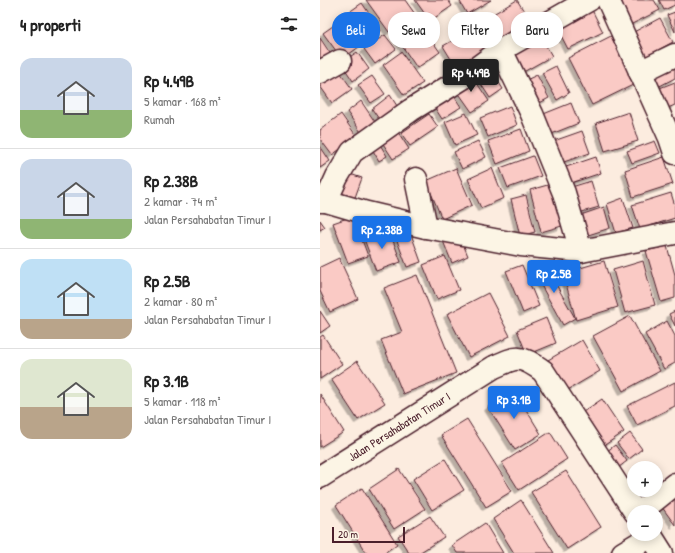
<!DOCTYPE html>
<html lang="id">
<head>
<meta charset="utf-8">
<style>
  :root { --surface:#fff; --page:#f2f2f2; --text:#222; --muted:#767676; --line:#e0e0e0; --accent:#1a73e8 }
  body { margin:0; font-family:"Patrick Hand",sans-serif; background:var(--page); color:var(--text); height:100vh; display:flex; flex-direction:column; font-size:15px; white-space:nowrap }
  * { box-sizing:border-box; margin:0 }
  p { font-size:13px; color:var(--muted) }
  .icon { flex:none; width:22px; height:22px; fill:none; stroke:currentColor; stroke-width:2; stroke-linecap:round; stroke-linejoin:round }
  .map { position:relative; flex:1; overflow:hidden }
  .sheet { display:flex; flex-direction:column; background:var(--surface); width:320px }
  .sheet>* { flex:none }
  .banner { position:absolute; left:12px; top:12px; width:283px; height:36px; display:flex; gap:8px }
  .tools { position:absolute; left:307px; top:461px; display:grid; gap:8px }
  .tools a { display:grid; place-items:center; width:36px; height:36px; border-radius:50%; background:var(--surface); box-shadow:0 2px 10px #0003; font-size:20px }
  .scale { position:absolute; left:12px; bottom:10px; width:73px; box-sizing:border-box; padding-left:4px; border:2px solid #4a1f2b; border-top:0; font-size:11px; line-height:14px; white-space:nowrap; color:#4a1f2b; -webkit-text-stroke:3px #fcf5e5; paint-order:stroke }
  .price { position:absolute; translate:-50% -34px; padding:0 9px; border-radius:4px; background:var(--accent); color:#fff; font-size:13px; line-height:26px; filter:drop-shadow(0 1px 2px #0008) }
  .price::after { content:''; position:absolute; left:50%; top:24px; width:12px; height:9px; margin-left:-6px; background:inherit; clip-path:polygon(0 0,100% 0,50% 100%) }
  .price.selected { background:#222; color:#fff }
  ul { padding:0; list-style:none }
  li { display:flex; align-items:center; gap:12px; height:100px; padding:0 20px }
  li+li { border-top:1px solid var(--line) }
  li span { display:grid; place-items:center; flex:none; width:112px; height:80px; border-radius:12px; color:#555 }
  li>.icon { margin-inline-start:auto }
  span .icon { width:48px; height:48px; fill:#fffc; stroke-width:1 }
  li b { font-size:17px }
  h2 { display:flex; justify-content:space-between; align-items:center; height:48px; padding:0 20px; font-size:17px }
  .chip { padding:0 14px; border-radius:16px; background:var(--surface); box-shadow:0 2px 10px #0003; font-size:14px; line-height:36px }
  .chip.selected { background:var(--accent); color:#fff }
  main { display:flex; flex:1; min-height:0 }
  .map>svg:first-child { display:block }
  .building { fill:#facac5; stroke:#4a1f2b; filter:url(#shadow) }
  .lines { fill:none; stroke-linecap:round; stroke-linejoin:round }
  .street-casing { stroke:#4a1f2b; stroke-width:25 }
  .street { stroke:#fcf5e5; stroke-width:22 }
  .labels { text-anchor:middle; stroke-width:3; stroke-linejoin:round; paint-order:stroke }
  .street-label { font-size:12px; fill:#4a1f2b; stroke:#fcf5e5 }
</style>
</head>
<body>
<main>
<section class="sheet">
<h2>4 properti<svg class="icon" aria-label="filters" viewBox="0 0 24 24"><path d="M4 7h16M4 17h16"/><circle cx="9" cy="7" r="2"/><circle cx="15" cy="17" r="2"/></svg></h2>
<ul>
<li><span style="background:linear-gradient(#c9d6e8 65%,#8fb573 0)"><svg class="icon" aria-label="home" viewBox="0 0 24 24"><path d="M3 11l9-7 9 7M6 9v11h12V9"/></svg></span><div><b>Rp 4.49B</b><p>5 kamar · 168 m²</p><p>Rumah</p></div></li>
<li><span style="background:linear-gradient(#c9d6e8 75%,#8fb573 0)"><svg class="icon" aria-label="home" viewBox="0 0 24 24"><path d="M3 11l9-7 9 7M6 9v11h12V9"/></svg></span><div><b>Rp 2.38B</b><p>2 kamar · 74 m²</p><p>Jalan Persahabatan Timur I</p></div></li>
<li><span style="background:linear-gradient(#bfe0f5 75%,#b9a48a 0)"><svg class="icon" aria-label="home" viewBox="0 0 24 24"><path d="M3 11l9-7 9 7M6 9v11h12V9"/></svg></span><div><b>Rp 2.5B</b><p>2 kamar · 80 m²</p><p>Jalan Persahabatan Timur I</p></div></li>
<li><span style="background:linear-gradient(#dfe7d0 60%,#b9a48a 0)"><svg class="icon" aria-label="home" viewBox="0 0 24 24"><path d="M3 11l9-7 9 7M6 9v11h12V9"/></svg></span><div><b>Rp 3.1B</b><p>5 kamar · 118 m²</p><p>Jalan Persahabatan Timur I</p></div></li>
</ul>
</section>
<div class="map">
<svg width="355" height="553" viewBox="0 0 355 553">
  <defs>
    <filter id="shadow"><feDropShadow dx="-3.5" dy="3.5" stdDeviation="0" flood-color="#0004"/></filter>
  </defs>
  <rect width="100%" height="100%" fill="#fcecdf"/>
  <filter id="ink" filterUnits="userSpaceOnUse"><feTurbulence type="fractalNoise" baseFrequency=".025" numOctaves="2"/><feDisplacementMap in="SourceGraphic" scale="8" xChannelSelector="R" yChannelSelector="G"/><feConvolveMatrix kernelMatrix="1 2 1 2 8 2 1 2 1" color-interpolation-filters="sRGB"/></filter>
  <g filter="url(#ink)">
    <path class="building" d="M46,0H85L95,14L69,32Z
      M95,0H128L132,6L110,21Z
      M139,0H171L147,14Z
      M197,0L212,24L178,45L163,20Z
      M304,0H334L340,10L308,26L296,4Z
      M339,0H355V5L344,10Z
      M42,3L61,31L44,43L25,15Z
      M271,8L283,32L248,49L236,26Z
      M355,12V32L347,15Z
      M340,18L353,42L323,58L310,34Z
      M20,21L39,47L22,59L3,33Z
      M98,21L120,52L97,68L76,37Z
      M158,26L171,48L137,69L123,46Z
      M218,32L232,56L198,75L185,51Z
      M65,35L76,49L55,64L44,49Z
      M291,36L315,84L272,105L248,58Z
      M0,38L12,56L0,64Z
      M37,52L49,69L33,81L21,63Z
      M81,52L103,83L84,95L63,65Z
      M355,58V78L336,88L328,73Z
      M166,63L183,89L170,98L153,72Z
      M236,66L249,93L237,100L222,73Z
      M18,69L32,89L12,103L0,86V82Z
      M150,73L169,101L152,112L133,85Z
      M217,75L229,98L214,106L202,82Z
      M52,76L65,94L51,103L38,85Z
      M355,82V105L341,111L332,91Z
      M129,88L141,107L122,119L110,100Z
      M70,95L79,109L61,122L52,109Z
      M41,101L57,125L43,135L27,112Z
      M251,103L259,123L224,137L216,117Z
      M190,106L197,125L168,137L160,118Z
      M309,112L318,141L285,151L276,123Z
      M146,113L157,135L135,145L125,122Z
      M21,114L37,137L12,155L0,139V130Z
      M109,114L118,127L90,146L81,133Z
      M74,126L89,149L73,159L58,136Z
      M201,129L209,151L177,164L168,141Z
      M262,131L270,153L235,165L228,143Z
      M158,141L166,157L142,169L134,152Z
      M335,141L340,153L312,163L307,151Z
      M59,143L67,156L59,161L51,147Z
      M0,146L10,161L0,168Z
      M213,156L221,176L188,188L180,168Z
      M276,157L281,173L245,185L240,169Z
      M344,157L353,184L313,197L305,170Z
      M136,168L152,205L122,219L106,181Z
      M172,168L184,198L161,208L148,179Z
      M24,172L42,178L33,203L15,197Z
      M271,181L279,207L252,215L245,189Z
      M231,184L242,226L221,232L210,190Z
      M351,193L355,206V218L320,229L312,205Z
      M206,195L215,232L200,236L191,199Z
      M303,198L313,228L296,233L287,204Z
      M284,207L290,228L259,238L252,218Z
      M33,216L48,256L28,263L13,223Z
      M0,220L5,227L0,230Z
      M69,230L81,262L56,271L44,239Z
      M91,234L101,262L87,267L76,238Z
      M139,234L148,256L132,263L123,241Z
      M347,246L355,275V298L341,302L326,251Z
      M125,256L139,290L117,299L103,265Z
      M19,258L38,299L10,312L0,291V267Z
      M284,261L298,307L256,320L243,273Z
      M323,261L335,305L305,313L293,270Z
      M224,263L255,318L243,325L212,269Z
      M202,265L219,306L203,313L186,271Z
      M97,275L136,373L83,394L61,340L82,332L64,288Z
      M168,293L190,336L149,357L127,314Z
      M0,311L10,326L0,333Z
      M355,311V326L349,314Z
      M310,316L340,371L303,391L273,336Z
      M226,318L236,343L207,355L197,330Z
      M347,321L355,336V363L344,369L325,334Z
      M3,335L22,364L0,379V337Z
      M262,340L280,371L246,391L228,360Z
      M37,361L65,403L38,420L11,379Z
      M355,382V406L317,425L307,406Z
      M194,390L221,434L195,450L168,407Z
      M0,394L24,432L0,447Z
      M282,399L304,432L279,449L257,416Z
      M147,419L192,491L166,507L121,435Z
      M230,432L247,459L199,490L182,463Z
      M310,433L322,449L309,459L297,443Z
      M295,445L307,461L294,471L282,455Z
      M125,459L144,490L112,510L93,479Z
      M79,469L105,509L74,529L49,489Z
      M246,471L281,527L247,549L211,492Z
      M42,488L77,544L64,553H46L16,505Z
      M355,491V525L339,503Z
      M201,500L234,553H194L173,519Z
      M110,516L124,537L99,553H89L78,536Z
      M165,523L183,553H137L132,545Z"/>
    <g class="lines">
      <g class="street-casing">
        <g id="street">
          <path d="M288,0L350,138L355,153"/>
          <path d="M181,50L212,114L244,193L261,251"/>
          <path d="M0,72L20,61"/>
          <path d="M320,72L355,55"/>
          <path d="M96,179L106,227"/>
          <path d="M0,201H6L47,213L106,227L201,245L261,251L355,233"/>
          <path d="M6,201L17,177L32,152L91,110L143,78L181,50L269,0"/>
          <path id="s1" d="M0,477L174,367C198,356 200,355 223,371L315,512"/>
          <path d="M320,512L355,484"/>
          <path d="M330,534L342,553"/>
          <path d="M303,553L331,536"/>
        </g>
      </g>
      <use href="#street" class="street"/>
    </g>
  </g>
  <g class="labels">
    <g class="street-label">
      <text dy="4" stroke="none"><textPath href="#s1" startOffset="94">Jalan Persahabatan Timur I</textPath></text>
    </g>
  </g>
</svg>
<div class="tools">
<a>+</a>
<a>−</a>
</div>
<div class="scale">20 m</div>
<b class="price selected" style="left:151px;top:93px">Rp 4.49B</b>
<b class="price" style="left:62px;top:250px">Rp 2.38B</b>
<b class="price" style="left:234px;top:294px">Rp 2.5B</b>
<b class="price" style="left:194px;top:420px">Rp 3.1B</b>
<div class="banner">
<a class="chip selected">Beli</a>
<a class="chip">Sewa</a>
<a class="chip">Filter</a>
<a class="chip">Baru</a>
</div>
</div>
</main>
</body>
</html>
